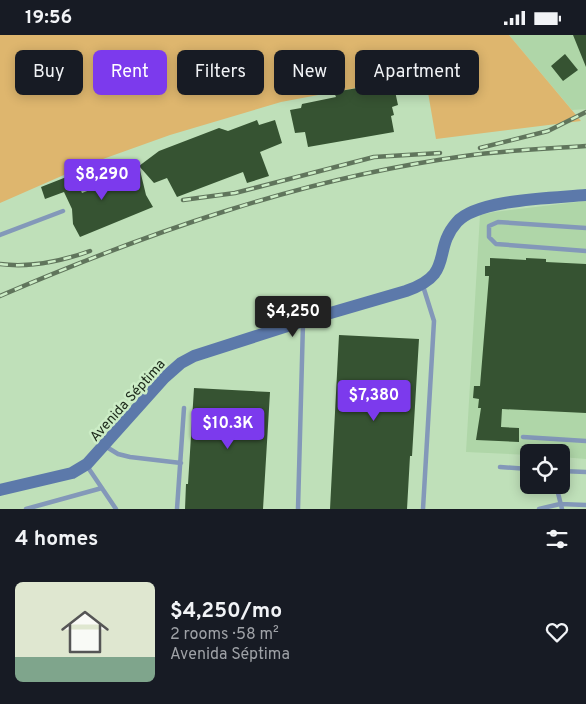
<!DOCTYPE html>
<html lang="en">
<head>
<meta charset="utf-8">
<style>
  :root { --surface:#171b24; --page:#20242c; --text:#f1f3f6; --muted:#9ea1a6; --line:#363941; --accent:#7c3aed }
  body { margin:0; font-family:Overpass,sans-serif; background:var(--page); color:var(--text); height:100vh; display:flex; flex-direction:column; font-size:19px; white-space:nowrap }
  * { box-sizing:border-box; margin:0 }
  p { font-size:16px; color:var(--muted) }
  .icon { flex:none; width:28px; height:28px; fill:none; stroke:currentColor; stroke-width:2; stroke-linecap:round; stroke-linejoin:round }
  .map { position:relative; height:474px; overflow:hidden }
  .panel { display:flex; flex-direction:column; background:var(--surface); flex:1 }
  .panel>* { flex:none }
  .hud { position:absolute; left:15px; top:15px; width:556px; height:45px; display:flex; gap:10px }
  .controls { position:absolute; left:520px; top:409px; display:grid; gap:10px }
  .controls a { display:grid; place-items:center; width:50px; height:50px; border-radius:8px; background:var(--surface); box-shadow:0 2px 12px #0003; font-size:25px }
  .price { position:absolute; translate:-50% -42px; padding:0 11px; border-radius:5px; background:var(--accent); color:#fff; font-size:16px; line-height:32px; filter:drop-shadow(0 1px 2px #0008) }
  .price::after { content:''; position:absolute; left:50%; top:30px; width:15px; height:11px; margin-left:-8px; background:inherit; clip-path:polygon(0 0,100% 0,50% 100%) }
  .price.active { background:#222; color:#fff }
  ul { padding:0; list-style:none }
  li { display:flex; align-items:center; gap:15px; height:125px; padding:0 15px }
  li+li { border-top:1px solid var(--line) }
  li span { display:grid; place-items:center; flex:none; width:140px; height:100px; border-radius:8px; color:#555 }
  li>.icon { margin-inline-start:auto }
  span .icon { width:60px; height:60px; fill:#fffc; stroke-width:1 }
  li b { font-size:21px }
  h2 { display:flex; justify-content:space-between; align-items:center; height:60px; padding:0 15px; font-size:21px }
  .tag { padding:0 18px; border-radius:8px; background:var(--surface); box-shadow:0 2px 12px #0003; font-size:18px; line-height:45px }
  .tag.active { background:var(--accent); color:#fff }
  .status { display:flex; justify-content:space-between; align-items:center; height:35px; padding:0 25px; background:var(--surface); direction:ltr }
  .status svg { height:14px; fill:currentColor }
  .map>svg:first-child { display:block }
  .built { fill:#afd6a8 }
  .green { fill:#deb66e }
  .building { fill:#365332 }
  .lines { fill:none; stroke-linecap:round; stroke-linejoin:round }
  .lane { stroke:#8398b9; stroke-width:4.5 }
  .secondary { stroke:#5c79aa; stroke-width:12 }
  .rail-casing { stroke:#60755c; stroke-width:4.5 }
  .rail { stroke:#ccedc6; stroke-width:2.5; stroke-dasharray:8; stroke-linecap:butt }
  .labels { text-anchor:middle; stroke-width:5; stroke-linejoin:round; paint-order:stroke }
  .street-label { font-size:14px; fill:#202d1e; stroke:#ccedc6 }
</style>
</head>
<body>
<div class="status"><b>19:56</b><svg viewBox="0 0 49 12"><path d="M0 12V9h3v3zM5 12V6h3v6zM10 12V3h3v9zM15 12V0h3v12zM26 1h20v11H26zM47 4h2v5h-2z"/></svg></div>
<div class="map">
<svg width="586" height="474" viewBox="0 0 586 474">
  <rect width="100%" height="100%" fill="#bfe0b9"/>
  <path class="built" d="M509,0H586V74L572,75Z
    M586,166V424L561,422V418H529V420L466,417L480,180L494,177Z"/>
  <path class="green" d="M0,0H509L581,86L436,104L425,40L281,67L170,100L89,129L0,168Z"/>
  <path class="building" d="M573,0H586V32Z
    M565,19L578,35L563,46L551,31Z
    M393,47L398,70L392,72L394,80L391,81L394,97L308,112L305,97L295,98L290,75L301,73L302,69L336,62L334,57Z
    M257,85L259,90L275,85L282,108L260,117L269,141L247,148L243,137L177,162L167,143L154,148L139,131L159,116L219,93L228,96Z
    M139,131L146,160L153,172L80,202L73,189L72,174L64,157L45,164L41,152L74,139L82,158L129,140L125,134L132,132L133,135Z
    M490,223L526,225V223L546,224V227L586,229V378L502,374L501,392L519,393V407L476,405L481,373H478L479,364L473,363L474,351H480L489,241H485V231H490Z
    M339,300L419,304L412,421H410L407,474H330Z
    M194,353L270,357L263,474H185L186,449H188Z"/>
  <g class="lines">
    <path class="lane" d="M586,193L498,187L489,191V202L496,209L586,216
      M0,200L63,176
      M423,251L434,286L423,474
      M523,402L586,406
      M105,411L118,419L130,422L181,428
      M87,431L116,474
      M500,432L529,434
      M561,436L586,437
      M557,450L558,458L562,474
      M26,474L102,453
      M177,474L184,373
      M298,474L303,288
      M539,474L560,469L586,470"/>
    <path class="secondary" d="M0,455L72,438L87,429L164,343L181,328L194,321L303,286L406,256C456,239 431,216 457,187C477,164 555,163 586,160"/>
    <g class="rail-casing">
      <path id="rail" d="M480,113L548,96L586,77
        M183,165L235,158L374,122L440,118
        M0,229C30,233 62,226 90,216
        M0,261C149,197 304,143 465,121C505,115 546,114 586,111"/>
    </g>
    <use href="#rail" class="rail"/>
  </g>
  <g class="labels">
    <g class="street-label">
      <text transform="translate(127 365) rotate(-48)" y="5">Avenida Séptima</text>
    </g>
  </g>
</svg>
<div class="controls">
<a><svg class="icon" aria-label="locate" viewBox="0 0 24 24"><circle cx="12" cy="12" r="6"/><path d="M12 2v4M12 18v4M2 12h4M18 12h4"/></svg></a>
</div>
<b class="price" style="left:102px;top:166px">$8,290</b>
<b class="price active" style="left:293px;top:303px">$4,250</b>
<b class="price" style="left:374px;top:387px">$7,380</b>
<b class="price" style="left:228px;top:415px">$10.3K</b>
<div class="hud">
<a class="tag">Buy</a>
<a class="tag active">Rent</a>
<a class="tag">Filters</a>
<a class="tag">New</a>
<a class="tag">Apartment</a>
</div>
</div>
<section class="panel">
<h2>4 homes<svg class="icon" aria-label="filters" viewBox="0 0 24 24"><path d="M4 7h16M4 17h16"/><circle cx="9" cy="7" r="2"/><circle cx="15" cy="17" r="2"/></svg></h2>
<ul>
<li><span style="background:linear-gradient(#dfe7d0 75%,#7fa58c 0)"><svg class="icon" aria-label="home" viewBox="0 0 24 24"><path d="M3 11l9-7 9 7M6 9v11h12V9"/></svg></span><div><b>$4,250/mo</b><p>2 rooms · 58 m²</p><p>Avenida Séptima</p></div><svg class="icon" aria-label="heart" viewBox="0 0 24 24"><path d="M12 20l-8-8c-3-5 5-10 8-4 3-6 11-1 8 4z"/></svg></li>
</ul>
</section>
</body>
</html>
